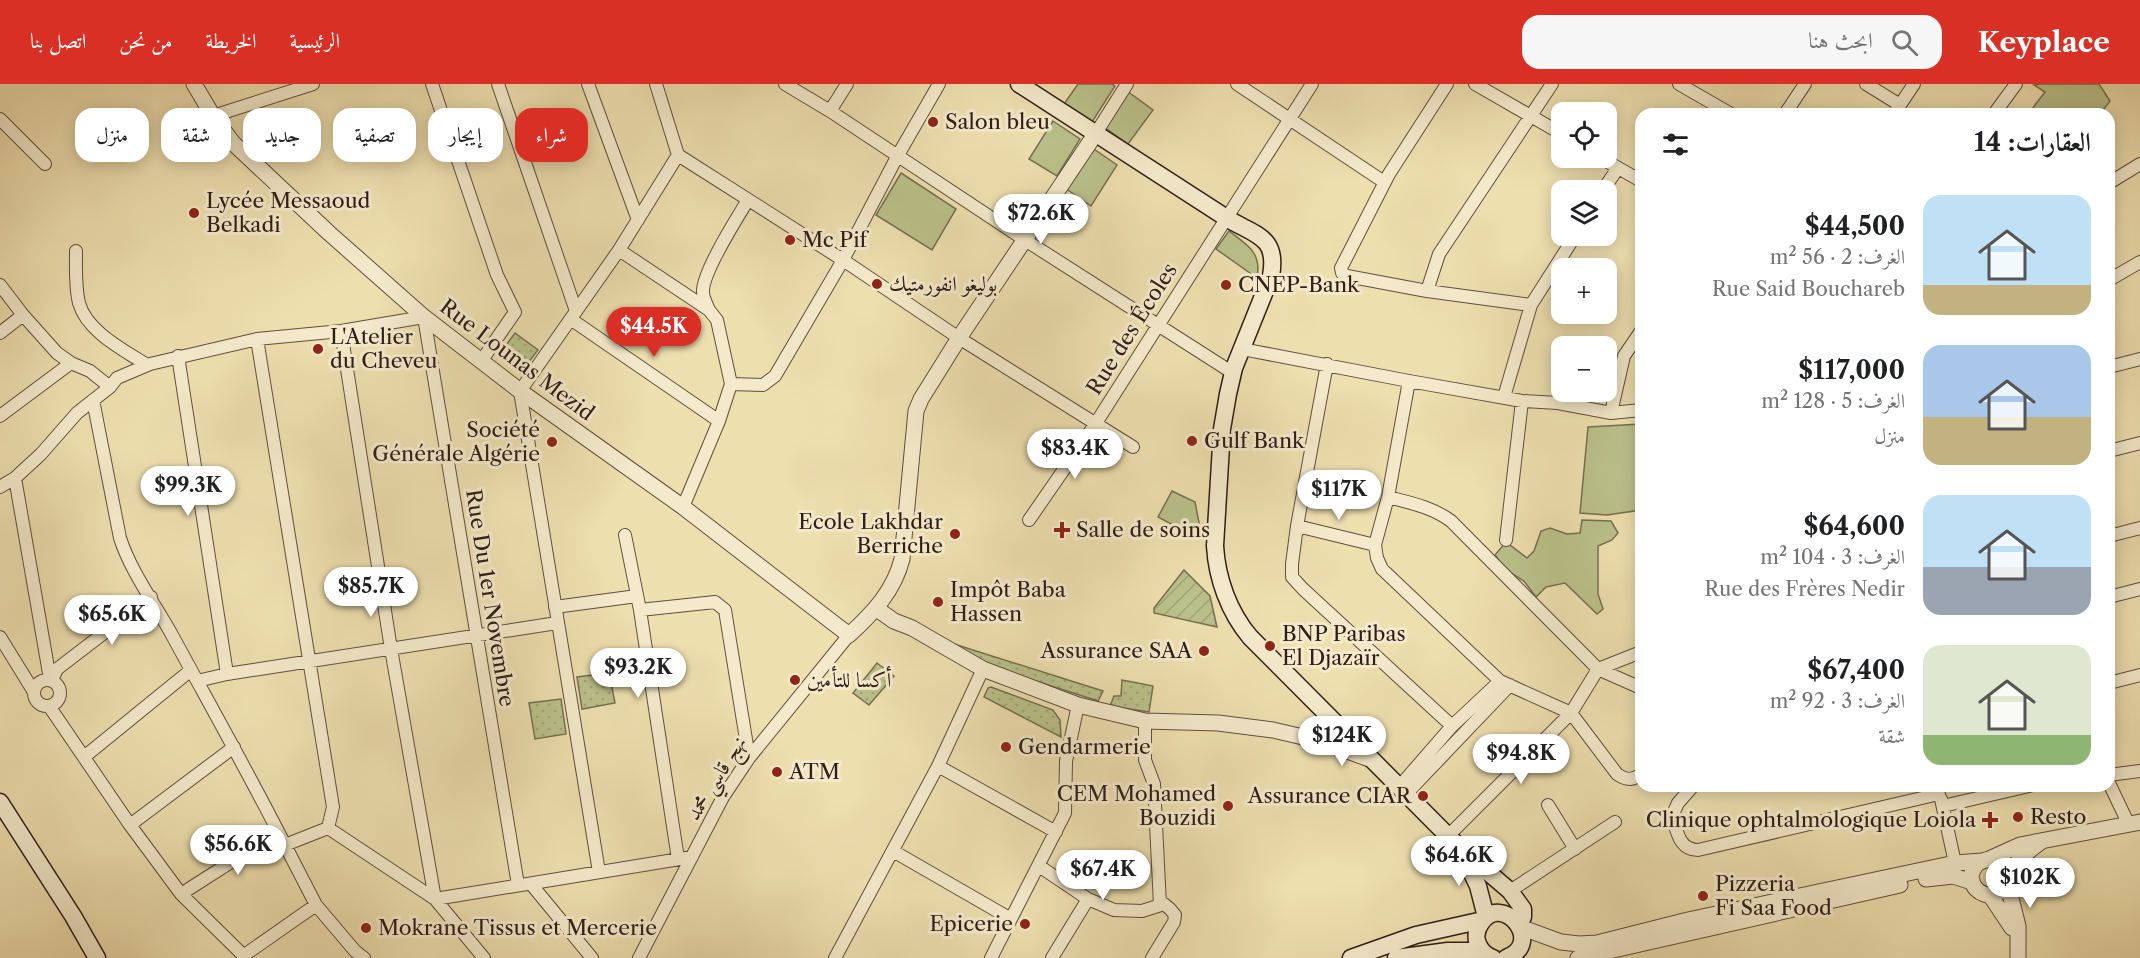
<!DOCTYPE html>
<html lang="ar">
<head>
<meta charset="utf-8">
<style>
  :root { --surface:#fff; --page:#f6f6f6; --text:#202124; --muted:#757577; --accent:#d93025 }
  body { margin:0; font-family:"Libre Caslon Text",Amiri,serif; background:var(--page); color:var(--text); direction:rtl; height:100vh; display:flex; flex-direction:column; font-size:22px; white-space:nowrap }
  * { box-sizing:border-box; margin:0 }
  p { font-size:20px; color:var(--muted) }
  .icon { flex:none; width:33px; height:33px; fill:none; stroke:currentColor; stroke-width:2; stroke-linecap:round; stroke-linejoin:round }
  .map { position:relative; flex:1; overflow:hidden; direction:ltr }
  .side { position:absolute; left:1635px; top:24px; width:480px; height:684px; display:flex; flex-direction:column; background:var(--surface); border-radius:18px; box-shadow:0 3px 15px #0003; direction:rtl }
  .side>* { flex:none }
  .hud { position:absolute; left:18px; top:24px; width:570px; height:54px; direction:rtl; display:flex; gap:12px }
  .fabs { position:absolute; left:1551px; top:18px; display:grid; gap:12px }
  .fabs a { display:grid; place-items:center; width:66px; height:66px; border-radius:12px; background:var(--surface); box-shadow:0 3px 15px #0003; font-size:30px }
  .price { position:absolute; translate:-50% -51px; padding:0 14px; border-radius:21px; background:#fff; color:#222; font-size:20px; line-height:39px; filter:drop-shadow(0 2px 3px #0008) }
  .price::after { content:''; position:absolute; left:50%; top:36px; width:18px; height:14px; margin-left:-9px; background:inherit; clip-path:polygon(0 0,100% 0,50% 100%) }
  .price.on { background:var(--accent); color:#fff }
  ul { padding:0; list-style:none }
  li { display:flex; align-items:center; gap:18px; height:150px; padding:0 24px }
  li span { display:grid; place-items:center; flex:none; width:168px; height:120px; border-radius:18px; color:#555 }
  li>.icon { margin-inline-start:auto }
  span .icon { width:72px; height:72px; fill:#fffc; stroke-width:1 }
  li b { font-size:26px }
  h2 { display:flex; justify-content:space-between; align-items:center; height:72px; padding:0 24px; font-size:26px }
  .pill { padding:0 21px; border-radius:18px; background:var(--surface); box-shadow:0 3px 15px #0003; font-size:21px; line-height:54px }
  .pill.on { background:var(--accent); color:#fff }
  header { display:flex; align-items:center; gap:36px; box-sizing:border-box; height:84px; padding:0 30px; background:var(--accent); color:#fff }
  header strong { font-size:28px }
  nav { display:flex; gap:33px; margin-inline-start:auto; font-size:21px }
  .search { width:420px; height:54px; background:var(--page); display:flex; align-items:center; gap:15px; box-sizing:border-box; padding:0 21px; border-radius:18px; color:var(--muted); font-size:22px }
  .map>svg:first-child { display:block }
  .grass { fill:url(#grass-dots); stroke:#747052; stroke-width:1.5 }
  .park { fill:#bac18a; stroke:#747052; stroke-width:1.5 }
  .garden { fill:url(#garden-furrows); stroke:#747052; stroke-width:1.5 }
  .lines { fill:none; stroke-linecap:round; stroke-linejoin:round }
  .minor-casing { stroke:#5e4e3e; stroke-width:14 }
  .tertiary-casing { stroke:#5e4e3e; stroke-width:17 }
  .secondary-casing { stroke:#2e1e19; stroke-width:19 }
  .minor { stroke:#f4eacb; stroke-width:12 }
  .tertiary { stroke:#f4eacb; stroke-width:15 }
  .secondary { stroke:#f4eacb; stroke-width:16 }
  .poi-dot { fill:#8f2418; stroke:#f4eacb; stroke-width:2 }
  .labels { text-anchor:middle; stroke-width:6; stroke-linejoin:round; paint-order:stroke }
  .poi-label { font-size:21px; fill:#2e1e19; stroke:#f4eacb; text-anchor:start }
  .street-label { font-size:21px; fill:#2e1e19; stroke:#f4eacb }
</style>
</head>
<body>
<header>
<strong>Keyplace</strong>
<div class="search"><svg class="icon" aria-label="search" viewBox="0 0 24 24"><circle cx="10" cy="10" r="6"/><path d="M15 15l6 6"/></svg>ابحث هنا</div>
<nav><a>الرئيسية</a><a>الخريطة</a><a>من نحن</a><a>اتصل بنا</a></nav>
</header>
<div class="map">
<svg width="2140" height="874" viewBox="0 0 2140 874">
  <defs>
    <pattern id="grass-dots" width="8" height="8" patternUnits="userSpaceOnUse" patternTransform="scale(1.5)"><rect width="8" height="8" fill="#bac18a"/><path d="M2 2h.1M6 6h.1" fill="none" stroke="#a0a576" stroke-width="1.8" stroke-linecap="round"/></pattern>
    <pattern id="garden-furrows" width="10" height="10" patternUnits="userSpaceOnUse" patternTransform="scale(1.5)"><rect width="10" height="10" fill="#bac18a"/><path d="M-1 1l2-2M0 10L10 0M9 11l2-2" fill="none" stroke="#a0a576"/></pattern>
  </defs>
  <rect width="100%" height="100%" fill="#eedfaf"/>
  <filter id="stains"><feTurbulence type="fractalNoise" baseFrequency=".00333" numOctaves="4"/><feColorMatrix values="0 0 0 0 .2 0 0 0 0 .09 0 0 0 0 .02 0 0 0 .5 -.17"/></filter>
  <radialGradient id="worn" r=".72"><stop offset=".6" stop-color="#630" stop-opacity="0"/><stop offset="1" stop-color="#630" stop-opacity=".3"/></radialGradient>
  <path class="grass" d="M515,249L538,266L521,288L499,271Z
    M954,560L1103,607L1098,617L990,582L954,563Z
    M877,579L894,592L869,621L853,609Z
    M609,589L615,619L582,625L577,593Z
    M1122,596L1153,602L1149,628L1110,622L1114,612H1121Z
    M991,603L1053,626L1060,636L1061,653L984,613L988,604Z
    M561,615L566,650L535,655L529,619Z"/>
  <path class="park" d="M1078,0H1112L1115,2L1092,38L1064,20Z
    M2040,0H2099L2110,17L2100,30H2047L2032,25L2045,8L2034,1Z
    M1127,7L1153,26L1128,60L1104,43Z
    M1053,37L1080,55L1057,92L1029,75Z
    M1091,63L1117,81L1091,122L1065,104Z
    M901,89L956,125L932,166L876,131Z
    M1229,147C1247,161 1262,168 1257,194L1216,165Z
    M1641,340V426L1607,431L1580,429L1588,343Z
    M1172,407L1195,418L1201,449L1197,454L1158,433Z
    M1582,436L1611,437L1618,449L1612,456L1598,462V510L1603,525L1597,530L1565,499L1546,503L1536,513L1524,497L1506,486L1495,471L1506,458L1527,474L1534,467L1541,447L1550,444L1567,450L1580,449Z"/>
  <path class="garden" d="M1184,486L1210,512L1217,543L1154,529V524Z"/>
  <g class="lines">
    <g class="minor-casing">
      <path id="minor" d="M432,0L497,191L515,228L482,276
        M498,0L576,227
        M588,0L638,136
        M656,0L678,71L843,176L959,254L1133,363
        M785,0L830,27L1025,156L1233,289
        M1237,0L1384,98
        M1447,0L1389,90L1341,184L1342,189L1347,192L1427,207L1531,221
        M1475,0L1562,50
        M1679,0L1731,30
        M1866,0L1900,21
        M830,27L847,0
        M1785,30L1805,0
        M1894,30L1914,0
        M1994,30L2016,0
        M213,32L313,0
        M0,35L45,80
        M1096,49L1127,0
        M1601,74L1641,97
        M2109,99L2140,80
        M1603,106L1618,84
        M619,166L709,226L717,236L731,300
        M76,167C76,184 75,203 79,219C87,248 124,266 147,281
        M2109,196L2140,178
        M0,201L23,231L57,269L71,279L90,287L110,303
        M1427,207L1439,170L1552,0
        M709,226C707,221 703,214 703,208C702,189 737,134 748,116
        M572,236L719,337
        M341,247L391,565L435,815L484,874
        M0,249L23,231
        M1242,265L1409,297L1522,317L1558,319L1611,329L1641,326
        M178,272L227,590
        M1327,280L1297,442L1292,480V493L1303,505L1452,642
        M2109,283L2140,275
        M1409,297L1388,413L1375,461L1377,474L1382,485L1500,597L1571,629L1448,752
        M1504,313L1531,221L1575,152
        M93,316L120,454C131,488 155,520 172,551C210,621 249,690 285,761L328,744L333,723L257,255
        M1611,329L1624,272L1641,247
        M0,332L71,279
        M2109,367L2140,359
        M0,403L15,394
        M1388,413C1411,419 1432,423 1451,437L1598,585L1641,568
        M683,423L719,337L731,300L763,301L775,292L843,176L898,71L939,0
        M1029,436L1096,339L1312,0
        M1297,442L1375,461
        M625,451L640,526L678,775
        M2109,452L2140,444
        M1506,456L1522,317
        M2109,513L2140,505
        M555,523L637,512
        M640,526L715,518L725,526L749,674
        M0,553L34,608
        M50,595L15,394L41,370L77,329L110,303L117,294L150,280L257,255L341,247L424,233L518,801
        M34 609a13 13 0 1 1 26 0a13 13 0 1 1-26 0Z
        M52,596L57,585L151,513
        M197,597L227,590L557,539
        M2109,599L2140,591
        M1641,604L1598,585L1571,629L1617,690C1625,696 1633,697 1641,690
        M49,622L130,741L181,810L246,874
        M1145,637V676L1154,700L1160,821
        M84,673L191,586
        M938,682L1056,748
        M2109,691L2140,687
        M2109,699L2129,741
        M1693,702L1678,719L1672,732C1677,747 1679,766 1698,766L1939,710
        M1399,703L1452,642L1500,597
        M1406,710L1510,601
        M1941,715L1955,779
        M1548,721L1575,765
        M1943,722L2029,702
        M130,741L234,663
        M328,744L435,815L692,773
        M285,761L316,821L355,867L364,874
        M893,767L1011,835
        M1039,782L1088,815L1052,874
        M599,788L520,307L619,166L678,71
        M531,800L592,874
        M1510,807L1615,738
        M181,810L278,748
        M1088,815L1114,826L1142,827L1164,820L1170,825L1175,831L1174,838L1152,874
        M243,872L316,821
        M639,874L723,713L749,674L849,551
        M835,874L938,682L983,585
        M991,874L1065,729L1066,677L1078,621"/>
    </g>
    <g class="tertiary-casing">
      <path id="tertiary" d="M194,0L213,32L233,59L329,149L424,233L520,307L683,423L849,551C873,529 894,507 902,475L916,327L921,315L959,254L1096,49
        M877,525L894,537L912,544L983,585L1078,621L1145,637L1218,639L1273,646L1320,657L1372,676
        M1989,775L2020,761L2140,738
        M2008,793C2005,776 1990,771 1977,780C1973,785 1970,791 1972,797C1975,810 1992,816 2002,806C2007,802 2006,795 2009,790C2017,776 2029,766 2042,757
        M1926,795L1953,792L1972,798
        M2007,798L2018,842V874
        M1990,811L2012,844
        M1520,843L1561,858L1579,860L1597,859L1688,836L1955,779L1982,777
        M1578,874L1900,801"/>
    </g>
    <g class="secondary-casing">
      <path id="secondary" d="M1019,0L1228,135C1257,152 1278,153 1271,192L1234,284L1228,310L1222,345L1215,462C1217,495 1229,528 1250,553L1461,765L1510,807L1523,825V833L1518,840
        M0,718L73,832L97,874
        M1462,768L1478,802L1486,833
        M1351,874L1416,851L1483,836
        M1396,874L1448,867H1482
        M1493,874C1487,872 1482,868 1479,862C1475,855 1476,846 1481,839C1502,807 1546,859 1506,874"/>
    </g>
    <use href="#minor" class="minor"/>
    <use href="#tertiary" class="tertiary"/>
    <use href="#secondary" class="secondary"/>
  </g>
  <g class="poi-dot">
    <circle cx="933" cy="38" r="6"/>
    <circle cx="194" cy="129" r="6"/>
    <circle cx="790" cy="156" r="6"/>
    <circle cx="877" cy="200" r="6"/>
    <circle cx="1226" cy="201" r="6"/>
    <circle cx="318" cy="265" r="6"/>
    <circle cx="1192" cy="357" r="6"/>
    <circle cx="552" cy="358" r="6"/>
    <path d="M1059 437h6v6h6v6h-6v6h-6v-6h-6v-6h6z"/>
    <circle cx="955" cy="450" r="6"/>
    <circle cx="938" cy="518" r="6"/>
    <circle cx="1270" cy="562" r="6"/>
    <circle cx="1204" cy="567" r="6"/>
    <circle cx="795" cy="596" r="6"/>
    <circle cx="1006" cy="663" r="6"/>
    <circle cx="777" cy="688" r="6"/>
    <circle cx="1423" cy="712" r="6"/>
    <circle cx="1228" cy="722" r="6"/>
    <circle cx="2018" cy="733" r="6"/>
    <path d="M1987 727h6v6h6v6h-6v6h-6v-6h-6v-6h6z"/>
    <circle cx="1703" cy="812" r="6"/>
    <circle cx="1025" cy="840" r="6"/>
    <circle cx="366" cy="844" r="6"/>
  </g>
  <g class="labels">
    <g class="poi-label">
      <text x="945" y="45">Salon bleu</text>
      <text x="206" y="124">Lycée Messaoud<tspan x="206" dy="24">Belkadi</tspan></text>
      <text x="802" y="163">Mc Pif</text>
      <text x="889" y="207">بوليغو انفورمتيك</text>
      <text x="1238" y="208">CNEP-Bank</text>
      <text x="330" y="260">L'Atelier<tspan x="330" dy="24">du Cheveu</tspan></text>
      <text x="540" y="353" text-anchor="end">Société<tspan x="540" dy="24">Générale Algérie</tspan></text>
      <text x="1204" y="364">Gulf Bank</text>
      <text x="943" y="445" text-anchor="end">Ecole Lakhdar<tspan x="943" dy="24">Berriche</tspan></text>
      <text x="1076" y="453">Salle de soins</text>
      <text x="950" y="513">Impôt Baba<tspan x="950" dy="24">Hassen</tspan></text>
      <text x="1282" y="557">BNP Paribas<tspan x="1282" dy="24">El Djazaïr</tspan></text>
      <text x="1192" y="574" text-anchor="end">Assurance SAA</text>
      <text x="807" y="603">أكسا للتأمين</text>
      <text x="1018" y="670">Gendarmerie</text>
      <text x="789" y="695">ATM</text>
      <text x="1216" y="717" text-anchor="end">CEM Mohamed<tspan x="1216" dy="24">Bouzidi</tspan></text>
      <text x="1411" y="719" text-anchor="end">Assurance CIAR</text>
      <text x="2030" y="740">Resto</text>
      <text x="1976" y="743" text-anchor="end">Clinique ophtalmologique Loiola</text>
      <text x="1715" y="807">Pizzeria<tspan x="1715" dy="24">Fi Saa Food</tspan></text>
      <text x="1013" y="847" text-anchor="end">Epicerie</text>
      <text x="378" y="851">Mokrane Tissus et Mercerie</text>
    </g>
    <g class="street-label">
      <text transform="translate(1132 245) rotate(-58)" y="7">Rue des Écoles</text>
      <text transform="translate(517 276) rotate(37)" y="7">Rue Lounas Mezid</text>
      <text transform="translate(490 514) rotate(81)" y="7">Rue Du 1er Novembre</text>
      <text transform="translate(716 694) rotate(-58)" y="7">نهج قاسي محمد</text>
    </g>
  </g>
  <rect width="100%" height="100%" filter="url(#stains)"/>
  <rect width="100%" height="100%" fill="url(#worn)"/>
</svg>
<div class="fabs">
<a><svg class="icon" aria-label="locate" viewBox="0 0 24 24"><circle cx="12" cy="12" r="6"/><path d="M12 2v4M12 18v4M2 12h4M18 12h4"/></svg></a>
<a><svg class="icon" aria-label="layers" viewBox="0 0 24 24"><path d="M12 4l9 5-9 5-9-5zM3 14l9 5 9-5"/></svg></a>
<a>+</a>
<a>−</a>
</div>
<b class="price" style="left:1041px;top:161px">$72.6K</b>
<b class="price on" style="left:654px;top:274px">$44.5K</b>
<b class="price" style="left:1075px;top:396px">$83.4K</b>
<b class="price" style="left:188px;top:433px">$99.3K</b>
<b class="price" style="left:1339px;top:437px">$117K</b>
<b class="price" style="left:371px;top:534px">$85.7K</b>
<b class="price" style="left:112px;top:562px">$65.6K</b>
<b class="price" style="left:638px;top:615px">$93.2K</b>
<b class="price" style="left:1342px;top:683px">$124K</b>
<b class="price" style="left:1521px;top:701px">$94.8K</b>
<b class="price" style="left:238px;top:792px">$56.6K</b>
<b class="price" style="left:1459px;top:803px">$64.6K</b>
<b class="price" style="left:1103px;top:817px">$67.4K</b>
<b class="price" style="left:2030px;top:825px">$102K</b>
<div class="hud">
<a class="pill on">شراء</a>
<a class="pill">إيجار</a>
<a class="pill">تصفية</a>
<a class="pill">جديد</a>
<a class="pill">شقة</a>
<a class="pill">منزل</a>
</div>
<section class="side">
<h2>العقارات: 14<svg class="icon" aria-label="filters" viewBox="0 0 24 24"><path d="M4 7h16M4 17h16"/><circle cx="9" cy="7" r="2"/><circle cx="15" cy="17" r="2"/></svg></h2>
<ul>
<li><span style="background:linear-gradient(#bfe0f5 75%,#c2b280 0)"><svg class="icon" aria-label="home" viewBox="0 0 24 24"><path d="M3 11l9-7 9 7M6 9v11h12V9"/></svg></span><div><b>$44,500</b><p>الغرف: 2 · 56 m²</p><p>Rue Said Bouchareb</p></div></li>
<li><span style="background:linear-gradient(#a9c7e8 60%,#c2b280 0)"><svg class="icon" aria-label="home" viewBox="0 0 24 24"><path d="M3 11l9-7 9 7M6 9v11h12V9"/></svg></span><div><b>$117,000</b><p>الغرف: 5 · 128 m²</p><p>منزل</p></div></li>
<li><span style="background:linear-gradient(#bfe0f5 60%,#9aa5b1 0)"><svg class="icon" aria-label="home" viewBox="0 0 24 24"><path d="M3 11l9-7 9 7M6 9v11h12V9"/></svg></span><div><b>$64,600</b><p>الغرف: 3 · 104 m²</p><p>Rue des Frères Nedir</p></div></li>
<li><span style="background:linear-gradient(#dfe7d0 75%,#8fb573 0)"><svg class="icon" aria-label="home" viewBox="0 0 24 24"><path d="M3 11l9-7 9 7M6 9v11h12V9"/></svg></span><div><b>$67,400</b><p>الغرف: 3 · 92 m²</p><p>شقة</p></div></li>
</ul>
</section>
</div>
</body>
</html>
